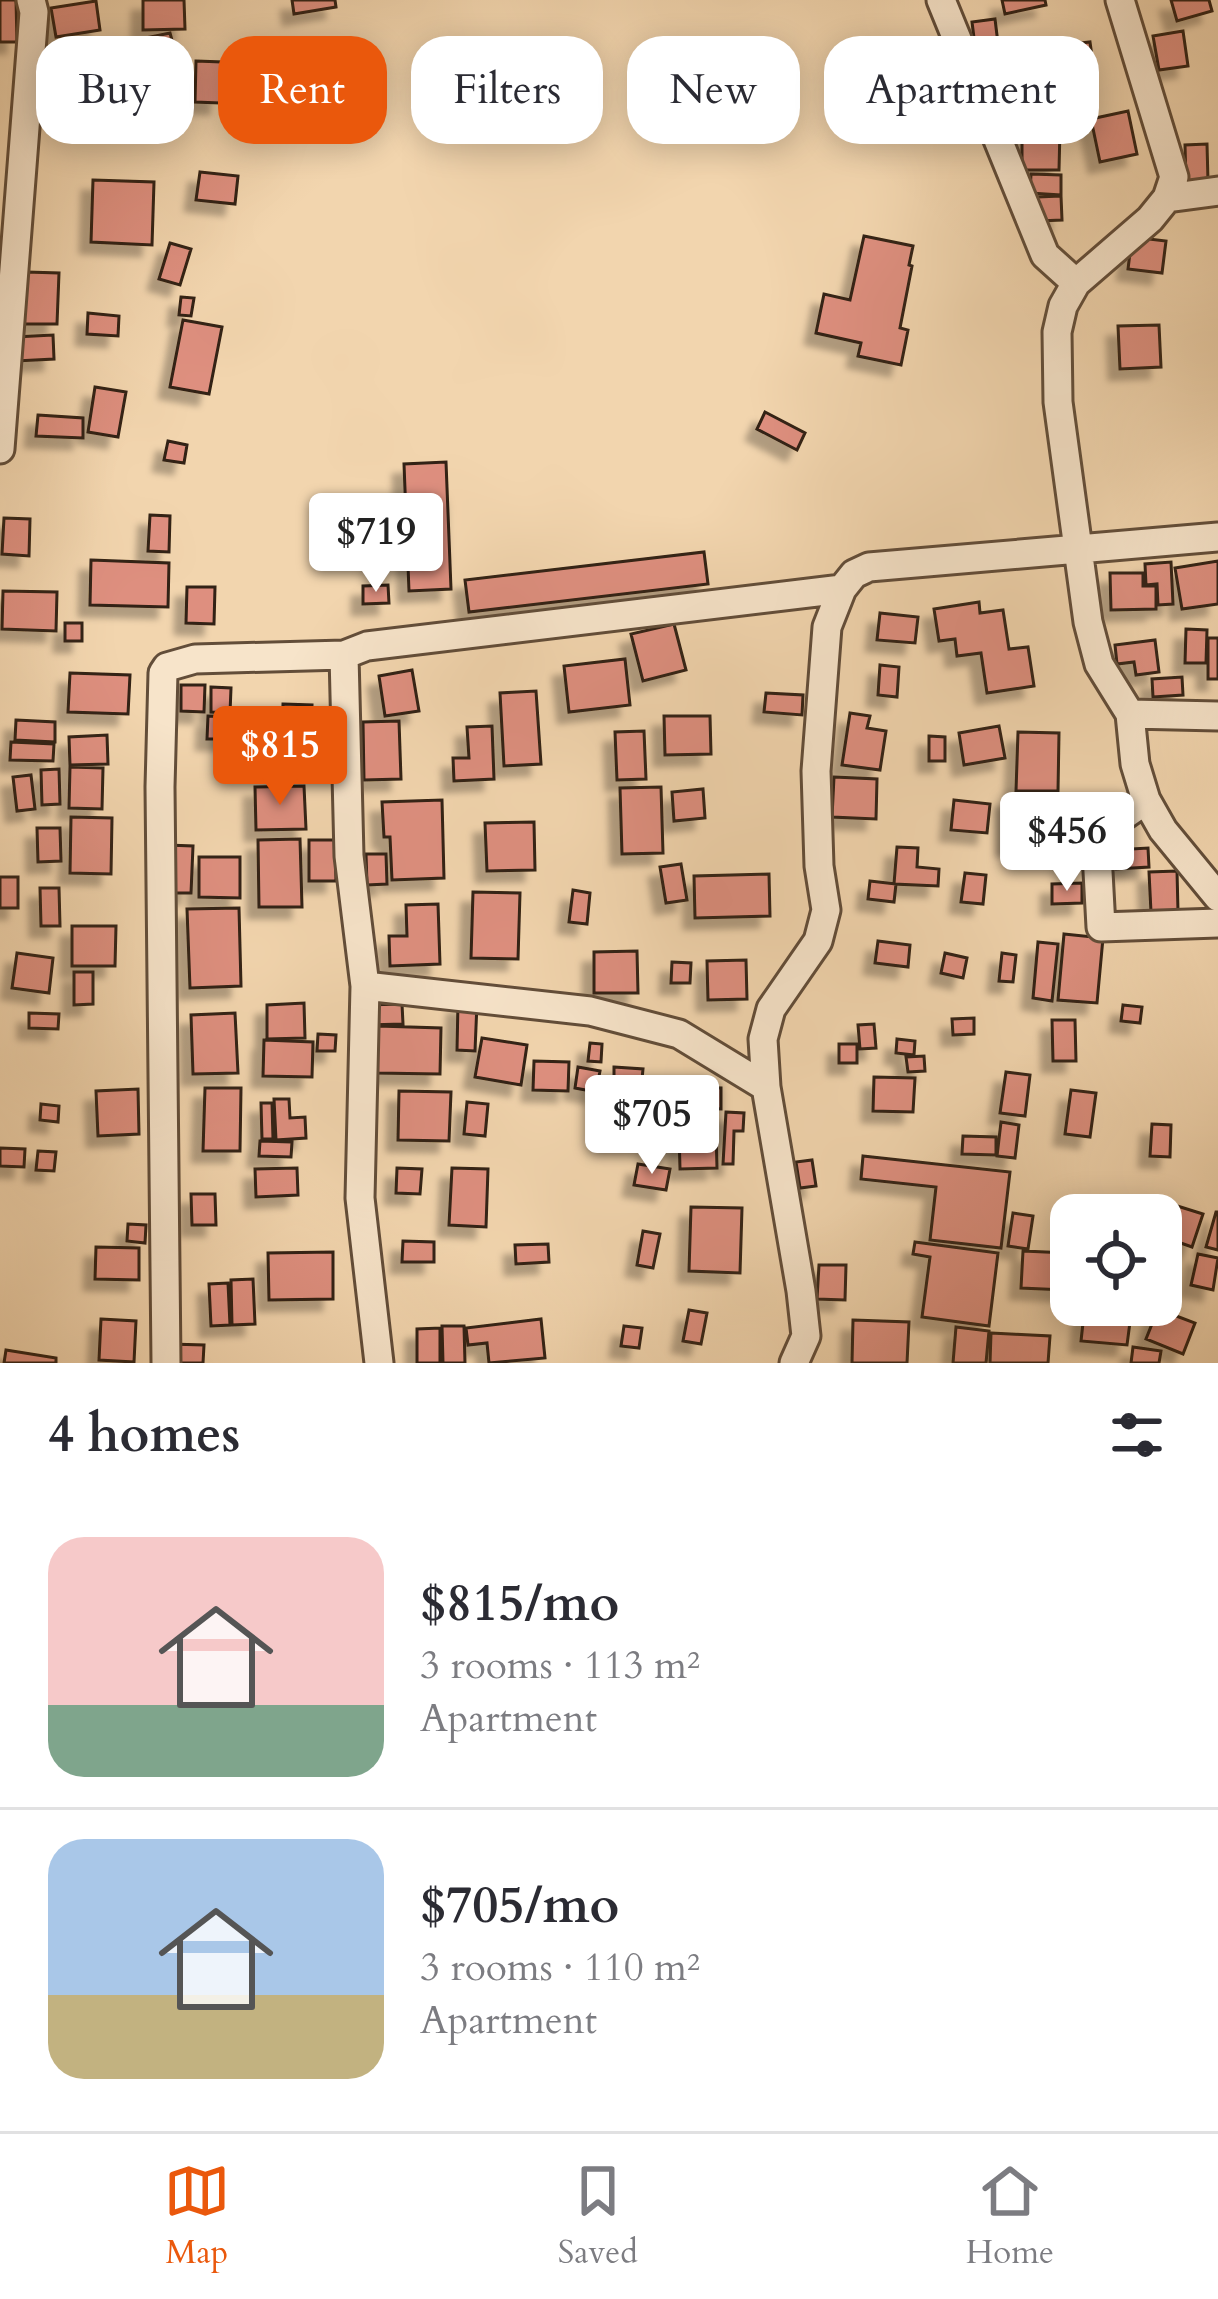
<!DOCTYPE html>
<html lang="en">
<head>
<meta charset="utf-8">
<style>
  :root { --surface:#fff; --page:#f2f2f3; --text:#2b2b33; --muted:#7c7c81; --line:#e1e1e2; --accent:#ea580c }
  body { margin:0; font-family:Cardo,serif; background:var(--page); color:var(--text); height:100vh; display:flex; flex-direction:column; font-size:45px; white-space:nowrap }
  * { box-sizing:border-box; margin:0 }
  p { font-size:39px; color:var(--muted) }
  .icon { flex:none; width:66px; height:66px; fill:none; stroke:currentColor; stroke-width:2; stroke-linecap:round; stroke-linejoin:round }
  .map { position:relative; height:1363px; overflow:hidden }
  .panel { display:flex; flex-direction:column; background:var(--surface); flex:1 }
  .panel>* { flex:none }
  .guide { position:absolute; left:36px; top:36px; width:1146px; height:108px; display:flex; gap:24px }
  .controls { position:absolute; left:1050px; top:1194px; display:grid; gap:24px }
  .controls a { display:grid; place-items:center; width:132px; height:132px; border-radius:24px; background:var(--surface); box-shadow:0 6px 30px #0003; font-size:60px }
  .price { position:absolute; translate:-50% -102px; padding:0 27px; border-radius:12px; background:#fff; color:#222; font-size:39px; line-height:78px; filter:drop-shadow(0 3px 6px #0008) }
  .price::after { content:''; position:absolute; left:50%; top:72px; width:36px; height:27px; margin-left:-18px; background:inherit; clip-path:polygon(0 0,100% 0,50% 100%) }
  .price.active { background:var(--accent); color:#fff }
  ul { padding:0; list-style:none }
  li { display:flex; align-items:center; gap:36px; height:300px; padding:0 48px }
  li+li { border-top:3px solid var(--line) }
  li span { display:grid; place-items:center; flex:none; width:336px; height:240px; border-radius:36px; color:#555 }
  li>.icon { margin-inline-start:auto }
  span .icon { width:144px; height:144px; fill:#fffc; stroke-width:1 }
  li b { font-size:51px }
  h2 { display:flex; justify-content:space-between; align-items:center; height:144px; padding:0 48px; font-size:51px }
  .chip { padding:0 42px; border-radius:36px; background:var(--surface); box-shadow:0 6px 30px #0003; font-size:42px; line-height:108px }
  .chip.active { background:var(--accent); color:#fff }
  .dock { display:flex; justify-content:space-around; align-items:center; height:168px; border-top:3px solid var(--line); background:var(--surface); font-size:33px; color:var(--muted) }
  .dock a { display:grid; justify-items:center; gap:6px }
  .dock .active { color:var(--accent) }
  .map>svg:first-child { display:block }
  .building { fill:#de8f7f; stroke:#322012; stroke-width:3; filter:url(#shadow) }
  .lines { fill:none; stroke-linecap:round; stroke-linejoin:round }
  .street-casing { stroke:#624d39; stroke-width:33 }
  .street { stroke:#f7e4ca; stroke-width:27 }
</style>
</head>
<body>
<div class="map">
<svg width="1218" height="1363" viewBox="0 0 1218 1363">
  <defs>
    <filter id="shadow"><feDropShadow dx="-11" dy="11" stdDeviation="3" flood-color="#0004"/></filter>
  </defs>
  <rect width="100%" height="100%" fill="#f2d5ae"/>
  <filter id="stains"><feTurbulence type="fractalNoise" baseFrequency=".00167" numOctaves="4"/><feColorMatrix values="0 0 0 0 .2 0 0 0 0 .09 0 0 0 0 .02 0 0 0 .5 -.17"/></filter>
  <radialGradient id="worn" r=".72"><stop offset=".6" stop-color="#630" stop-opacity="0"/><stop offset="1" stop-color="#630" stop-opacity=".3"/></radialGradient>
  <path class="building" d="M0,0H16L17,42H0Z
    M143,0H184L185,29L143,30Z
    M292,0H335L336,7L294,14Z
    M1002,0H1045L1046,5L1005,14Z
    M1171,0H1209L1212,11L1177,21Z
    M96,1L100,30L56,37L51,8Z
    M995,19L1001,68L978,70L972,22Z
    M1183,31L1188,66L1159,70L1153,36Z
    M170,33L173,44L149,50L146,38Z
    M1090,42L1097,93L1061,98L1054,46Z
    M326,45L327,100L286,101L285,46Z
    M196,61L222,62L220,103L195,102Z
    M142,75L152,117L115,126L105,84Z
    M1049,84L1054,105L1007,115L1002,94Z
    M1128,111L1137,154L1100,162L1091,119Z
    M1022,129H1060L1059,170H1022Z
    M1207,144L1208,181H1186L1185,145Z
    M200,172L238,176L235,204L196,200Z
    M1031,174L1061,175V195L1030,193Z
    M93,180L154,182L152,245L91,242Z
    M1061,196L1062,220L1038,221L1037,197Z
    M864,236L913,246L909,265L912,266L900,328L908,330L901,365L858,356L861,343L816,333L824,294L850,300Z
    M1132,237L1166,241L1162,273L1128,269Z
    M170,243L191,249L180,285L159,279Z
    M26,272L59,273L57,324H24Z
    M181,297L194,298L191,316L179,315Z
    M88,313L119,316L118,336L87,334Z
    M183,320L222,327L209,394L170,387Z
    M1159,325L1161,367L1120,369L1118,326Z
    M53,335L54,359L16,361L15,337Z
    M95,387L126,392L118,437L88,432Z
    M765,412L805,433L797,450L757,429Z
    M38,415L83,418V438L36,436Z
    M168,441L187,445L184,463L164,460Z
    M446,462L451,589L409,591L404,464Z
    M150,515L170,516L169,552L148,551Z
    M4,518L30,519L29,556L2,554Z
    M704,552L708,584L469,612L465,580Z
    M91,560L169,563L168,607L90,605Z
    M1218,561V604L1182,609L1175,568Z
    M1171,562L1173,604L1158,605L1157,584L1146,585L1145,564Z
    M1110,573H1143V586H1156V609L1111,610Z
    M388,585L389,603L363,604V586Z
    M187,587H215L214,624L186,623Z
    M3,591L57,592L56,631L2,629Z
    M979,602L980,613L1003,610L1009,649L1028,647L1034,686L987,693L981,653L957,656L955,639L939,641L934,609Z
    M880,613L918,617L915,643L877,640Z
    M65,623H82V641H65Z
    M674,624L686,670L643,681L631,634Z
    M1186,629L1207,630L1206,663H1185Z
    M1208,638H1218V679H1208Z
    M1155,640L1159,672L1136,675L1134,662L1117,664L1115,645Z
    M625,659L630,705L569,712L564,666Z
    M880,665L899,667L897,697L878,695Z
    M412,670L419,711L385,716L379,676Z
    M70,673L130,675L128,714L68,712Z
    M1182,677L1183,695L1153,697L1152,679Z
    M181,685H205L204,712L181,711Z
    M211,687L231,688L230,713L211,712Z
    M536,691L541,764L504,766L500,693Z
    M766,693L803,695L802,715L764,712Z
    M283,704L312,705L311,751L282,750Z
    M850,713L870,716L867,728L886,731L880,770L842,765Z
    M208,716L229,717L228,739H207Z
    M664,716H710L711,754L665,755Z
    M16,720L55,722V742L15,740Z
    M399,721L401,779L364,780L363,722Z
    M492,726L494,779L454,781L453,758H469L467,727Z
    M999,726L1005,758L964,765L959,733Z
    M644,731L646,779L617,780L615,732Z
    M1018,732L1059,733L1058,791H1016Z
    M107,735L108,764L70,765L69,737Z
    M929,736L945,737V761H929Z
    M11,742L54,744L53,761L10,760Z
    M70,767L103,768L102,809L69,808Z
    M59,769L60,804L42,805L41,770Z
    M31,775L35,809L17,811L13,777Z
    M834,777L877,779L876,819L832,817Z
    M304,786L306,829L256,830L255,787Z
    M661,787L663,853L622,854L620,788Z
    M703,789L705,818L674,821L672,792Z
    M1006,797H1031L1032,844L1007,845Z
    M442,800L444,878L392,880L390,837H384L382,802Z
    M954,800L990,804L987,833L951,830Z
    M1061,806H1079L1078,839H1060Z
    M71,817L112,818L111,874L70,873Z
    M534,822L535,870L487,871L485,823Z
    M37,828H60L61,861L38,862Z
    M300,839L302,907H259L258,840Z
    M309,840H335L336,881H309Z
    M166,845L193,846L191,893H164Z
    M897,847L918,848L917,867L939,869L938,886L894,884Z
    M1148,848L1149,867L1116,869L1115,850Z
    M366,854H386L387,884L367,885Z
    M199,857H240V898L199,897Z
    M681,864L687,900L666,903L660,867Z
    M1177,871L1178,911L1151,912L1149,872Z
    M965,873L986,875L983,904L961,902Z
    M769,874L770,916L695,918L694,876Z
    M0,877H18V908H0Z
    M870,881L896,884L894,902L868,899Z
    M1082,883V903L1052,904V884Z
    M40,888H59L60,926H41Z
    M573,890L590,893L587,924L569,922Z
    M473,892L520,893L518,959L471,958Z
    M438,904L440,964L390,966L389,936H407L406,905Z
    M239,908L241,986L190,988L187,909Z
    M72,926H116L115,966H72Z
    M1064,934L1103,938L1097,1003L1058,1000Z
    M878,941L910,945L908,967L875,963Z
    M1038,942L1058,944L1052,1001L1033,998Z
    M637,951L638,993H594V952Z
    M17,953L53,958L49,993L12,988Z
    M945,953L967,958L963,978L941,973Z
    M1002,953L1016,955L1013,982L999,981Z
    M746,960L747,999L708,1000L707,961Z
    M672,962L691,963L690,983H671Z
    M74,972H93V1004L74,1005Z
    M304,1003L305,1038L267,1039V1005Z
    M458,1003H477L475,1051L457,1050Z
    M402,1004L403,1024L366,1025L365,1005Z
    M1123,1005L1142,1007L1140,1023L1121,1021Z
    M29,1013L59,1014L58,1029L29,1028Z
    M235,1013L238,1073L193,1074L191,1015Z
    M974,1018V1034L953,1035L952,1019Z
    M1052,1020H1075L1076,1061H1053Z
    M874,1024L876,1048L860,1049L858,1025Z
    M378,1026L441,1028L440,1074L376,1073Z
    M318,1034L336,1035L335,1051H317Z
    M482,1038L527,1045L521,1085L475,1077Z
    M897,1039L915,1041L914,1055L896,1053Z
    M264,1040L313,1042L312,1077L263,1076Z
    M590,1043L602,1044L601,1062L588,1061Z
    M839,1044H857V1063H839Z
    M924,1056L925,1071L908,1072L906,1057Z
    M534,1061L569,1062L568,1091L533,1090Z
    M578,1067L600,1071L596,1092L575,1088Z
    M614,1067L643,1069L641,1090L614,1089Z
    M1006,1072L1030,1075L1025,1116L1000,1113Z
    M874,1077L915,1078L913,1112L873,1111Z
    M680,1087L721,1088V1109L679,1107Z
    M205,1088H241L240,1151H203Z
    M138,1089L139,1134L98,1136L96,1091Z
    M1071,1090L1096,1093L1090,1137L1065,1134Z
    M399,1091L451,1092L449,1141L398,1140Z
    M644,1096L646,1135L610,1137L608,1098Z
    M274,1099H289L290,1118L305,1117L306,1138L276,1140Z
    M467,1102L488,1104L485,1136L464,1134Z
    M261,1103H272L273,1139H262Z
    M41,1104L59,1106L58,1122L40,1120Z
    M726,1112L744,1113L743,1131H734L733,1164H723Z
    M1001,1122L1019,1125L1015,1158L997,1156Z
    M1152,1124L1171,1125L1170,1157L1150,1156Z
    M716,1131L717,1168L680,1169L679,1132Z
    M963,1136L996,1137V1155L962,1154Z
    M260,1141L292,1142L291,1157L259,1156Z
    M0,1148L25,1149L24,1167L0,1166Z
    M38,1151L56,1152L54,1171L36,1170Z
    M863,1156L1010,1172L1001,1248L930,1240L936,1187L861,1179Z
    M812,1160L816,1186L800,1188L796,1162Z
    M638,1164L670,1169L666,1190L634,1185Z
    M297,1168L298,1195L256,1197L255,1169Z
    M397,1168L422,1169L420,1194L396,1193Z
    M452,1168L488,1169L486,1227L449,1225Z
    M191,1194H215L216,1225H192Z
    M1155,1199L1203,1214L1192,1247L1161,1236V1215H1149Z
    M691,1207L742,1208L740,1273L689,1271Z
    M1216,1212H1218V1250L1206,1247Z
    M1013,1213L1033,1216L1028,1249L1008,1246Z
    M128,1224L146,1225L145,1243L127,1241Z
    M643,1231L660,1234L653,1268L637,1265Z
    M403,1241L434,1242V1262H402Z
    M915,1242L998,1253L989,1326L922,1317L930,1257L913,1254Z
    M548,1244L549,1262L516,1264L515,1245Z
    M96,1247L139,1248V1280L95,1279Z
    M1023,1251L1067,1253L1065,1290L1021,1288Z
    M333,1252V1299L269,1300L268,1253Z
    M1198,1254L1218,1258L1213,1290L1191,1285Z
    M819,1265H846L845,1300L817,1299Z
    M253,1279L255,1324L232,1325L231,1280Z
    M228,1283L230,1325L211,1326L209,1284Z
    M1085,1305L1132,1307L1127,1345L1081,1341Z
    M1158,1309L1195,1323L1183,1354L1146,1339Z
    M689,1310L707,1313L701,1344L683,1341Z
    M101,1319L136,1321L134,1362L99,1360Z
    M541,1319L545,1358L489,1363L487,1343L468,1345L466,1328Z
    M853,1320L909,1322L907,1363H852Z
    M442,1326H464L465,1363H443Z
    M624,1326L642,1328L639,1348L621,1346Z
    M956,1327L989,1331L986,1363H953Z
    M440,1328V1363H417V1329Z
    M991,1333L1050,1336L1048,1363H990Z
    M169,1344L204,1345L203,1363H169Z
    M1133,1347L1161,1351L1159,1363H1131Z
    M6,1350L56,1358V1363H4Z"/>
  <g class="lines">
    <g class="street-casing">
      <path id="street" d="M941,0L1045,255L1076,283
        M1120,0L1174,177L1167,198L1150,219L1076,283L1063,306L1057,332L1058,402L1088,622L1099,664L1130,714L1135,764L1146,800L1163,830L1218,897
        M1167,198L1218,191
        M0,449L34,12L31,0
        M344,655L349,856L365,986L360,1198L379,1363
        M1130,714L1218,716
        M1146,800L1096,835L1101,927L1218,923
        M365,986L590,1011L679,1034L766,1087
        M166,1363L160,787L163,673L167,667L195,659L344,655L367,646L842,589
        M794,1363L806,1336L801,1291L766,1087L763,1039L771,1009L818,941L826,910L819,866L816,771L827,627L842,589L854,574L869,567L1218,537"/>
    </g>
    <use href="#street" class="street"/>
  </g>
  <rect width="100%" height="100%" filter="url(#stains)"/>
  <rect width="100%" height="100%" fill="url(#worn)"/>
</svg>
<div class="controls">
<a><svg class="icon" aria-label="locate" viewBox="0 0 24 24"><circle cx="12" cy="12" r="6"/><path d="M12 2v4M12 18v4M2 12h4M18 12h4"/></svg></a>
</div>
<b class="price" style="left:376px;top:595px">$719</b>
<b class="price active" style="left:280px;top:808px">$815</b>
<b class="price" style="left:1067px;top:894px">$456</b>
<b class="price" style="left:652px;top:1177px">$705</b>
<div class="guide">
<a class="chip">Buy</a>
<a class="chip active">Rent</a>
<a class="chip">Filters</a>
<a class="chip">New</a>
<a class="chip">Apartment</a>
</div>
</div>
<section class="panel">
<h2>4 homes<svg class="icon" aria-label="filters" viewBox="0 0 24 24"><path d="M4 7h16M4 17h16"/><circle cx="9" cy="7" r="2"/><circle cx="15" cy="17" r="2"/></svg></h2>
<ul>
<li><span style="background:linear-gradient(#f6c9c9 70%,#7fa58c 0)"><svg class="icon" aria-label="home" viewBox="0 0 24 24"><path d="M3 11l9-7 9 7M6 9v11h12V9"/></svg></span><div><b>$815/mo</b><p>3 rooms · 113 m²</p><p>Apartment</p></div></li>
<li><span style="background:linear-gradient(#a9c7e8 65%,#c2b280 0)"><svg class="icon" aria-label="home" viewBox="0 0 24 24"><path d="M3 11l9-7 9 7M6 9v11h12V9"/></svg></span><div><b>$705/mo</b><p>3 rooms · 110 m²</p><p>Apartment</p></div></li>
</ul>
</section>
<nav class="dock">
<a class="active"><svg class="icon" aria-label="map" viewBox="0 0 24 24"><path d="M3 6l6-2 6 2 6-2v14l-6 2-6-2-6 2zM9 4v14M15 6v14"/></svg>Map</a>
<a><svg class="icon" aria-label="saved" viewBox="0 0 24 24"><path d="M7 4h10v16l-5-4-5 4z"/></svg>Saved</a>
<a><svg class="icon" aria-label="home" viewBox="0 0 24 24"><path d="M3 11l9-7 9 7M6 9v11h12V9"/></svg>Home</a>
</nav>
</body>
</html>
